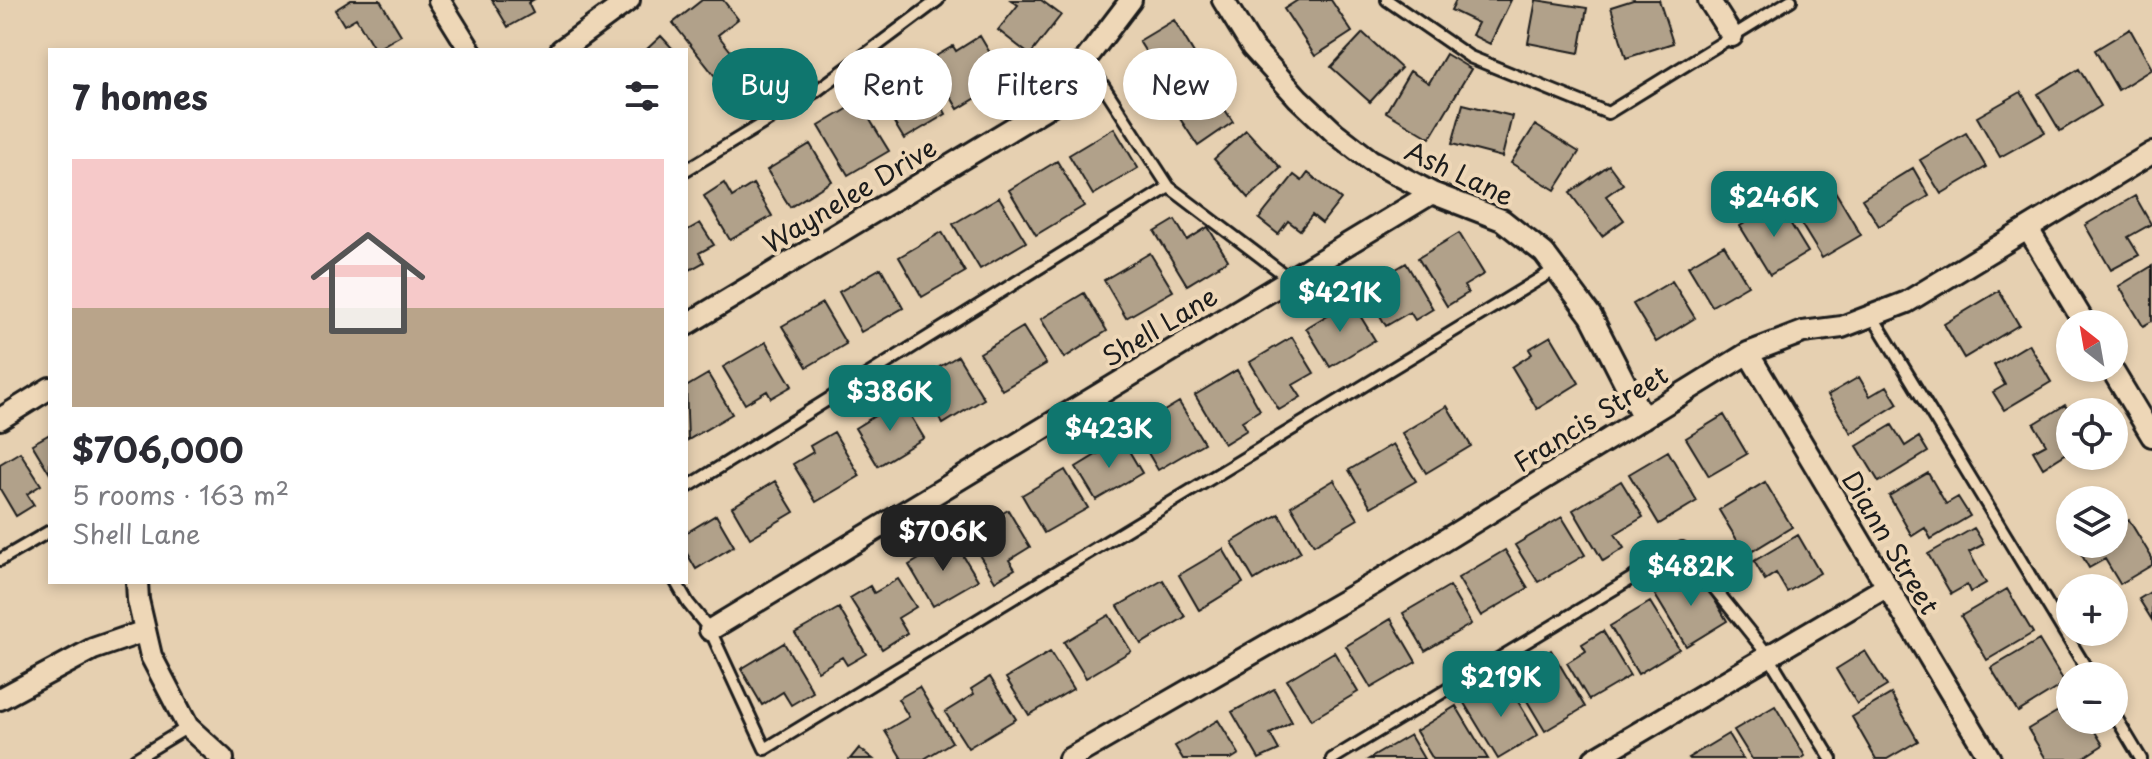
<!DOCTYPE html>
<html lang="en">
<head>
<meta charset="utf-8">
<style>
  :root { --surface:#fff; --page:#f7f7f7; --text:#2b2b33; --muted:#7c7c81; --accent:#0f766e }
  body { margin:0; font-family:"Playpen Sans",sans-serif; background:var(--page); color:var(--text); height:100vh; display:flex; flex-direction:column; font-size:30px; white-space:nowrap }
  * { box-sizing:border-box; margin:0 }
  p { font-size:26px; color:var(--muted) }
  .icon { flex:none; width:44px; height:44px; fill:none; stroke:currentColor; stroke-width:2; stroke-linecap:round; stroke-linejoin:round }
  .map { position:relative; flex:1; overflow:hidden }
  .details { position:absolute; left:48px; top:48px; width:640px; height:536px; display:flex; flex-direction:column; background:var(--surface); border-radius:0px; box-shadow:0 4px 12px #0003 }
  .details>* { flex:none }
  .top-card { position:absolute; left:712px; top:48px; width:760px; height:72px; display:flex; gap:16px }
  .needle { width:52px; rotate:329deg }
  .buttons { position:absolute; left:2056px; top:310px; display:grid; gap:16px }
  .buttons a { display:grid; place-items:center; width:72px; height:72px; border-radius:50%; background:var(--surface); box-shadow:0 4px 12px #0003; font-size:40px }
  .price { position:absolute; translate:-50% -68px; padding:0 18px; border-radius:16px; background:var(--accent); color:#fff; font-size:26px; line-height:52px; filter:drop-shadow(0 2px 4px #0008) }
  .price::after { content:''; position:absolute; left:50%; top:48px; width:24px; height:18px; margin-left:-12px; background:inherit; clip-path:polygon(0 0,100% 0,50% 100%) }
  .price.on { background:#222; color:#fff }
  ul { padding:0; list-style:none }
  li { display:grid; align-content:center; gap:16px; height:424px; padding:0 24px }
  li span { display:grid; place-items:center; height:248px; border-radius:0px; color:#555 }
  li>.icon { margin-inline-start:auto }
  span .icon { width:144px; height:144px; fill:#fffc; stroke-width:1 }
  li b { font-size:34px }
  h2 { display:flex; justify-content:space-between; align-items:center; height:96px; padding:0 24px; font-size:34px }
  .chip { padding:0 28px; border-radius:36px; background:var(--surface); box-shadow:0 4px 12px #0003; font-size:28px; line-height:72px }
  .chip.on { background:var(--accent); color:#fff }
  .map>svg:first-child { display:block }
  .building { fill:#b1a18a; stroke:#1c1c1c; stroke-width:2 }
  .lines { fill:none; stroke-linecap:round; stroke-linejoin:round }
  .service-casing { stroke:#1c1c1c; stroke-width:16 }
  .minor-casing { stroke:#1c1c1c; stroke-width:26 }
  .service { stroke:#eed7b7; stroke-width:10 }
  .minor { stroke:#eed7b7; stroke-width:20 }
  .labels { text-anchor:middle; stroke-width:8; stroke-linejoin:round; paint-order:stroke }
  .street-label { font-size:26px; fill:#1c1c1c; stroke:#eed7b7 }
</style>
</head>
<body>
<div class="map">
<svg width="2152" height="759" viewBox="0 0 2152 759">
  <rect width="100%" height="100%" fill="#e6d0b1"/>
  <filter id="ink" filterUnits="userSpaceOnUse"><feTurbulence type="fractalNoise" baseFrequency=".0125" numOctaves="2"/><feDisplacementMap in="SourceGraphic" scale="16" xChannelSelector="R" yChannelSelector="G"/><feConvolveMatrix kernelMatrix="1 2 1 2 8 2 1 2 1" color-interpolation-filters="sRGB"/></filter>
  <g filter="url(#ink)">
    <path class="building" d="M351,0H380L401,35L375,50L356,18L344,25L335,10Z
      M492,0H533L528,3L533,13L508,27Z
      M702,0H723L738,19L718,35L740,63L718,80L673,23Z
      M1011,0H1041L1061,15L1030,55L998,30L1018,5Z
      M1298,0H1331L1352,32L1315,56L1284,9Z
      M1456,0H1511L1490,44L1472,35L1478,23L1451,10Z
      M1536,0L1587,8L1579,53L1528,43Z
      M1633,0H1659L1673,43L1626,58L1611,7Z
      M1174,20L1200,63L1153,91L1140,70L1152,62L1139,41Z
      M2130,29L2152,69L2118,90L2095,50Z
      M1363,33L1401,68L1370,102L1331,67Z
      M661,36L674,50H646Z
      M980,36L1006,80L958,109L929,60L953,46L956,51Z
      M1446,54L1471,69L1430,138L1386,112L1410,71L1429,83Z
      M2079,69L2101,106L2060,131L2038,94Z
      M896,78L904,92L926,79L946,114L904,139L875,91Z
      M1205,79L1233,122L1198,146L1169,102Z
      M2021,92L2045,132L2000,157L1977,117Z
      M859,102L889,151L848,175L819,126Z
      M1463,104L1512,116L1502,157L1452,144Z
      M1535,125L1579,152L1555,190L1511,163Z
      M1114,128L1138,168L1093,195L1069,155Z
      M1246,130L1281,168L1249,198L1214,159Z
      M1966,133L1986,167L1941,194L1920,160Z
      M810,144L832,181L790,207L767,170Z
      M1057,161L1084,206L1036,235L1009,190Z
      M1609,165L1623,184L1606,196L1624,220L1602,236L1570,193Z
      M1913,168L1929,196L1879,226L1862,199Z
      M1308,173L1341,199L1322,223L1312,215L1300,230L1288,221L1278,234L1259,219L1294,175L1302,181Z
      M724,183L732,197L753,184L772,216L730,240L704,196Z
      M1832,186L1861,235L1822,258L1800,222L1822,209L1815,197Z
      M2135,196L2151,224L2128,237L2139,255L2111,270L2085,225Z
      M999,197L1026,242L980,269L953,224Z
      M1778,203L1808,252L1770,275L1740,226Z
      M1175,220L1187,240L1208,227L1228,260L1187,285L1155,232Z
      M700,223L714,245L699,253L704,262L686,272V231Z
      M942,232L965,272L922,297L899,257Z
      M1459,233L1484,274L1464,286L1468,293L1447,306L1418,258Z
      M1724,245L1748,285L1712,306L1688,266Z
      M1150,253L1173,291L1126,318L1104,280Z
      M1406,263L1433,309L1415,320L1410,312L1386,326L1364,288Z
      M2152,266V321L2143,326L2119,286Z
      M881,268L903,308L861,332L839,292Z
      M1672,281L1695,318L1656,342L1633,304Z
      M1999,291L2019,325L1964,358L1944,324Z
      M1084,293L1107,331L1064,358L1041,319Z
      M1351,301L1375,340L1330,367L1306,328Z
      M822,303L846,344L807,367L782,326Z
      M1023,327L1046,364L1002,390L980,353Z
      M1551,336L1579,383L1537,409L1512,367L1532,354L1529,349Z
      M1292,337L1314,373L1293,385L1301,397L1279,410L1250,362Z
      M766,342L792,386L771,398L767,391L745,404L723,367Z
      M2029,344L2051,382L2004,410L1993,392L2005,385L1994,365Z
      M958,356L984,399L943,424L920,385L937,375L934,370Z
      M1237,370L1260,410L1242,421L1247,430L1224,444L1195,395Z
      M708,374L732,414L688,440L686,387Z
      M1859,377L1870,396L1887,386L1898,404L1851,433L1828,395Z
      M901,400L924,438L878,466L855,428Z
      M1179,402L1204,443L1158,470L1134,429Z
      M2065,405L2070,413V451L2043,468L2033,451L2046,444L2034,424Z
      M1447,406L1471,446L1426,473L1402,433Z
      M1724,415L1747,454L1709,476L1686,438Z
      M1892,425L1905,446L1919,437L1928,452L1879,482L1857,446Z
      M834,432L860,476L816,502L793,464L813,452L810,446Z
      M50,434V474L32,444Z
      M1122,439L1142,473L1096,500L1076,467Z
      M1393,444L1416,481L1371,507L1349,470Z
      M1668,451L1697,501L1659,524L1629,474Z
      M20,452L41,485L27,494L34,505L16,516L0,489V464Z
      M1065,470L1088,508L1044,533L1022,495Z
      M1928,473L1946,504L1958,497L1970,516L1931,539L1925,528L1912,536L1889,496Z
      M1334,480L1358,519L1314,545L1291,506Z
      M775,481L794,512L750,538L732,507Z
      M1621,481L1643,517L1615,534L1624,548L1603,561L1573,510Z
      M1765,482L1792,527L1746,555L1719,510Z
      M1008,510L1030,547L1009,560L1015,569L995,581L964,530L983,519L986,523Z
      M1279,514L1301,552L1254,580L1232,542Z
      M716,515L734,546L696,569L686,552V533Z
      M1562,517L1585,555L1538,582L1515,545Z
      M2129,520L2152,558V565L2120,584L2105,559L2089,568L2079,550L2088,544H2114V529Z
      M1974,528L1984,544L1969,552L1986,583L1970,592L1967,585L1951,594L1928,554Z
      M1798,535L1820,573L1787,592L1776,573L1765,580L1754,561Z
      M953,539L978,580L933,606L909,565Z
      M1223,549L1243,583L1199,610L1179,575Z
      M1505,550L1528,588L1481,616L1458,578Z
      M1697,570L1727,621L1686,646L1655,595Z
      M898,579L916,607L898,618L907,633L882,649L850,598L870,586L874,593Z
      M1163,580L1185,617L1141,644L1118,606Z
      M1449,586L1471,624L1425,651L1403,613Z
      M2007,589L2033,633L1987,660L1961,616Z
      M2152,591V620L2139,599Z
      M1650,602L1679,649L1638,674L1610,626Z
      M839,608L866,654L847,665L842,657L818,671L795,633Z
      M1109,615L1131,651L1086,678L1064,642Z
      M1391,619L1416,662L1371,688L1346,646Z
      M1603,631L1630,676L1589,700L1567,663L1586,651L1582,644Z
      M2039,640L2065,683L2018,712L1991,668Z
      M784,643L813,692L791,705L783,692L762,705L741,669Z
      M1551,650L1585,707L1545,731L1511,674Z
      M1865,651L1887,686L1857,704L1836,669Z
      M1050,652L1073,689L1029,715L1006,678Z
      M1334,652L1358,692L1311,720L1287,680Z
      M990,677L1016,719L968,748L945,712L974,694L971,689Z
      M1504,678L1538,735L1498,759L1464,703Z
      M919,687L952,742L924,759H902L885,731L909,717L898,699Z
      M1274,689L1292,722L1270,734L1279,750L1259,759L1232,712Z
      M1891,694L1918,741L1887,759H1876L1852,717Z
      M2070,704V720H2088L2103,745L2081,759H2046L2028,729Z
      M1456,706L1488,759H1433L1416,731Z
      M1775,706L1805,756L1801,759H1752L1734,730Z
      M1218,720L1239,754L1231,759H1183L1175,746Z
      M1728,734L1743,759H1689L1688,758Z
      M1410,735L1424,759H1369Z
      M859,748L873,759H850Z"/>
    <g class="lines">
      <g class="service-casing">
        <path id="service" d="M1387,0L1470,57L1608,113L1791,0
          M1086,59L1169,187L1290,279
          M686,170L815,92L938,0
          M1873,317L2091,676
          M686,488L1169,187
          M0,560L50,531
          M676,582L688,603L710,630L765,749L1556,269
          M2114,714L2141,759
          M135,759L188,727
          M1332,759L1682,548L1768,655L1831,759"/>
      </g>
      <g class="minor-casing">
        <path id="minor" d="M439,0L470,50
          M1223,0L1252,47L1298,98L1334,132L1370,160L1432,193L1502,220L1544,253L1591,316L1643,418
          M1709,0L1732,36
          M561,50L629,0
          M2028,229L2085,324
          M686,325L1051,105L1131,0
          M1748,353L1990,759
          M2111,368L2152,436
          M0,419L50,388
          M137,582L138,600L151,656L188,727L223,759
          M710,630L1432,193
          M0,699L93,649L145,631
          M1069,759L1375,583L1748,353L1803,332L1842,327L1907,302L2152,153
          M1594,759L1886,587"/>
      </g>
      <use href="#service" class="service"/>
      <use href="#minor" class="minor"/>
    </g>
  </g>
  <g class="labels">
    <g class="street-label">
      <text transform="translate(1459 174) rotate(25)" y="9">Ash Lane</text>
      <text transform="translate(850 196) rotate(-31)" y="9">Waynelee Drive</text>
      <text transform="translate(1160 327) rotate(-31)" y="9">Shell Lane</text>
      <text transform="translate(1591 419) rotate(-32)" y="9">Francis Street</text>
      <text transform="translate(1890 543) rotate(59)" y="9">Diann Street</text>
    </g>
  </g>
</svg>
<div class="buttons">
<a><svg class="needle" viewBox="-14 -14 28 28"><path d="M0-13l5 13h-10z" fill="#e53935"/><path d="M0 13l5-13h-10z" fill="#7c7c81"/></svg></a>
<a><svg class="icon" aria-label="locate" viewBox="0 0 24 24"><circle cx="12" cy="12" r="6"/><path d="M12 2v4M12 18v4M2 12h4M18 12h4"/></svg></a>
<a><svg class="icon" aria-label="layers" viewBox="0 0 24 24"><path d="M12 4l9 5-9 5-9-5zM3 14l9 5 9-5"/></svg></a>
<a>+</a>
<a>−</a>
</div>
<b class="price" style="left:1774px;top:239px">$246K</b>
<b class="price" style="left:1340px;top:334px">$421K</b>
<b class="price" style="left:890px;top:433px">$386K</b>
<b class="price" style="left:1109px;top:470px">$423K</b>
<b class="price on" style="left:943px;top:573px">$706K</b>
<b class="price" style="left:1691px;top:608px">$482K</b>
<b class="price" style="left:1501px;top:719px">$219K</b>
<div class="top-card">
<a class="chip on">Buy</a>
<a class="chip">Rent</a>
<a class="chip">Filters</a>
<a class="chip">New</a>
</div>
<section class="details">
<h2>7 homes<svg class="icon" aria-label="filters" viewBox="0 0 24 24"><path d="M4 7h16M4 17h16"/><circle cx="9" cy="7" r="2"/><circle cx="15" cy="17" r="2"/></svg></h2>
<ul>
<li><span style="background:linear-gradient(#f6c9c9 60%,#b9a48a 0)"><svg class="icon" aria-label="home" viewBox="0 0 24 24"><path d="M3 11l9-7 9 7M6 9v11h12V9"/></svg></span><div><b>$706,000</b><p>5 rooms · 163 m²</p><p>Shell Lane</p></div></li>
</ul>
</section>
</div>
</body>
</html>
